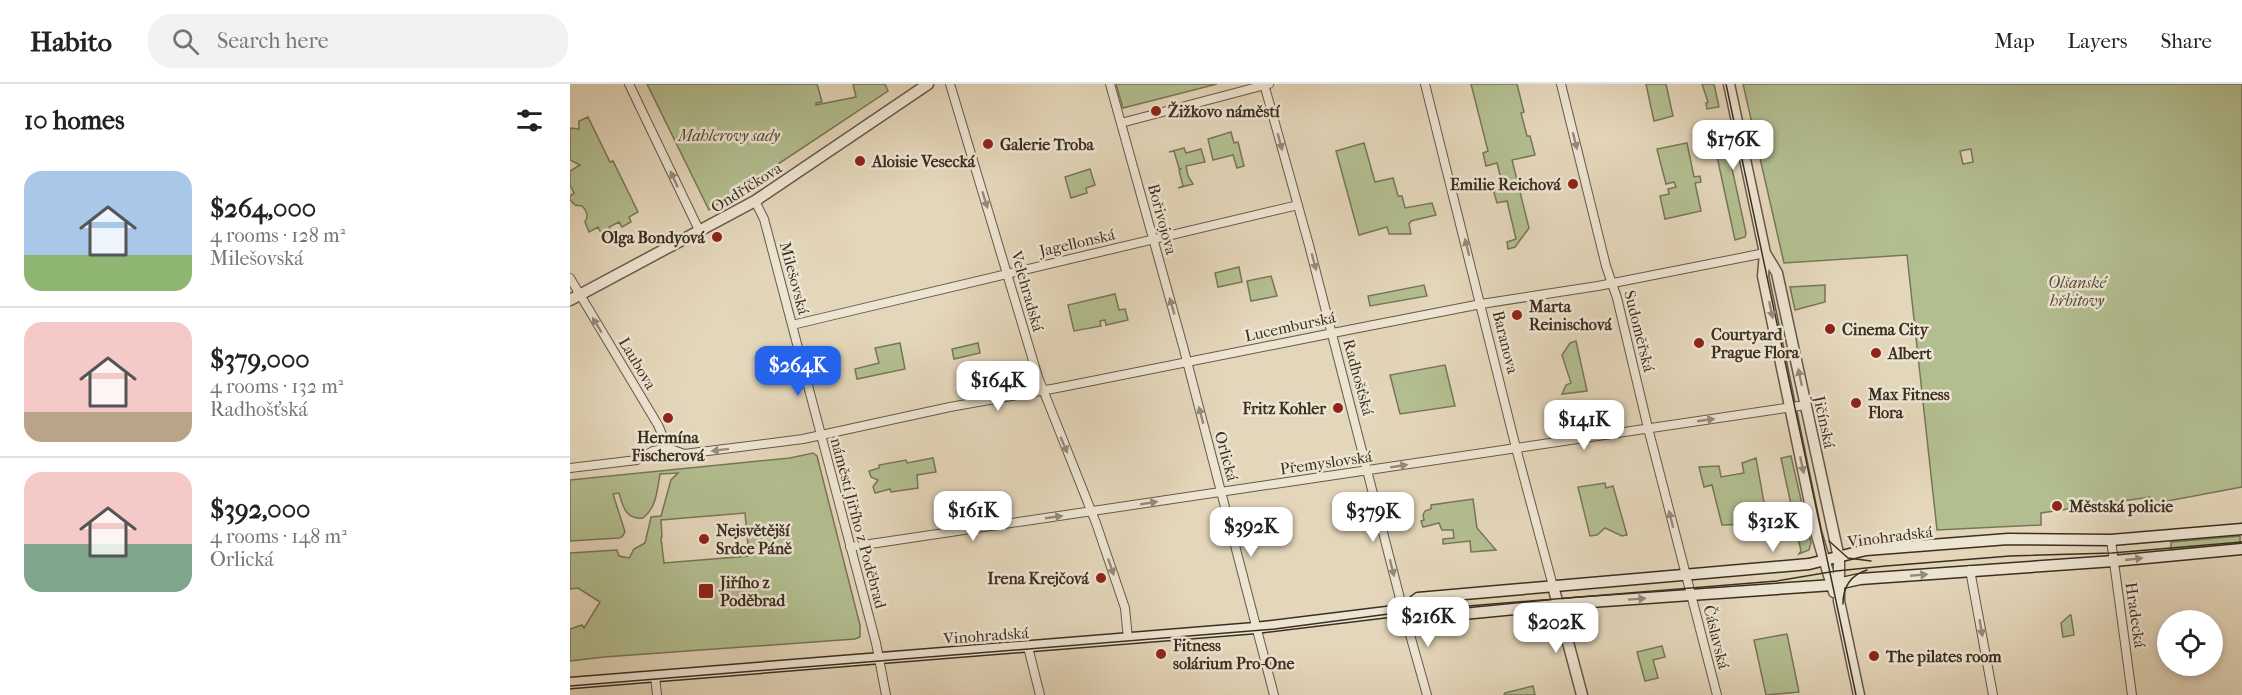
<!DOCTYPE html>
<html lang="en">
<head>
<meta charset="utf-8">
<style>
  :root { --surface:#fff; --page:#f2f2f2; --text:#222; --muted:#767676; --line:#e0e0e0; --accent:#2563eb }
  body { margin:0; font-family:"IM FELL French Canon",serif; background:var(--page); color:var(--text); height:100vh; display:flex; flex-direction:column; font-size:22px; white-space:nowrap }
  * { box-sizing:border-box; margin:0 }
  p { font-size:20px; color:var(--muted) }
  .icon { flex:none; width:33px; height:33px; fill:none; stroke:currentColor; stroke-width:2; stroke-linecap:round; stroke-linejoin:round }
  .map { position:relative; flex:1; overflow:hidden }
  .sheet { display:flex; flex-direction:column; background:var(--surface); width:570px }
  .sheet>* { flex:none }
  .fabs { position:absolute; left:1587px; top:526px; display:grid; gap:12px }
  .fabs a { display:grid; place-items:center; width:66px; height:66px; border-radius:50%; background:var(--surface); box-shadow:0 3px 9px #0003; font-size:30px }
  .price { position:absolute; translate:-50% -51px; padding:0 14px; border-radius:12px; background:#fff; color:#222; font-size:20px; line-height:39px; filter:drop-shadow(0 2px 3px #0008) }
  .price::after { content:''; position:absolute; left:50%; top:36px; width:18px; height:14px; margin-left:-9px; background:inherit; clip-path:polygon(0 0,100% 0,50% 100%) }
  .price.selected { background:var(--accent); color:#fff }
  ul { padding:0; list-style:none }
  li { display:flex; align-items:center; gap:18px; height:150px; padding:0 24px }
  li+li { border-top:2px solid var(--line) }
  li span { display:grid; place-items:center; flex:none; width:168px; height:120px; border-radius:18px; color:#555 }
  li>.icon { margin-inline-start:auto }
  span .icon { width:72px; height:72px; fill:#fffc; stroke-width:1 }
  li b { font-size:26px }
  h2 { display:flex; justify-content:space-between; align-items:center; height:72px; padding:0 24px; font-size:26px }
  header { display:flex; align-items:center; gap:36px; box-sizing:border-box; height:84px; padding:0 30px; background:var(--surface); border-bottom:2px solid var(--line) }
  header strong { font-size:28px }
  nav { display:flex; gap:33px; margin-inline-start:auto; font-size:21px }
  .search { width:420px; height:54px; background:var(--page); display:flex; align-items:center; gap:15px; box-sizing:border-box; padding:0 21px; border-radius:24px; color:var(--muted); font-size:22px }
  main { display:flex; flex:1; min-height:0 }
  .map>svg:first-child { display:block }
  .green { fill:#b3be90; stroke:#777658; stroke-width:1.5; fill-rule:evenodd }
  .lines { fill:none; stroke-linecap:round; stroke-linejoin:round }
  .minor-casing { stroke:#655947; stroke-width:10 }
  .tertiary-casing { stroke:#655947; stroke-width:13 }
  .secondary-casing { stroke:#3b2f21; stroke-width:13 }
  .minor { stroke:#ede4d2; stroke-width:8 }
  .tertiary { stroke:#ede4d2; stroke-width:10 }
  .secondary { stroke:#ede4d2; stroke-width:10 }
  .tram { stroke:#3b2f21; stroke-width:1.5 }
  .oneway { fill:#948a7a }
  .poi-dot { fill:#8f2418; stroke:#ede4d2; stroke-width:2 }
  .labels { text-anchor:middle; stroke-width:5; stroke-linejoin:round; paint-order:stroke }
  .poi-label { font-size:16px; font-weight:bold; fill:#3b2f21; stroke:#ede4d2; text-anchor:start }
  .park-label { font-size:16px; font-style:italic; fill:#534c37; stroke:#ede4d2 }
  .street-label { font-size:16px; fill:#3b2f21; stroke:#ede4d2 }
</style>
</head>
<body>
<header>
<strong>Habito</strong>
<div class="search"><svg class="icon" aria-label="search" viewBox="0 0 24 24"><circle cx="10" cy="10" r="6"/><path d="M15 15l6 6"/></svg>Search here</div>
<nav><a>Map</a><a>Layers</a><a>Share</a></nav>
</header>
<main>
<section class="sheet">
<h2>10 homes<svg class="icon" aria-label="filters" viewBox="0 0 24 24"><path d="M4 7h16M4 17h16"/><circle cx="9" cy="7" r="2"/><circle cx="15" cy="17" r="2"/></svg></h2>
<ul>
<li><span style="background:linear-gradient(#a9c7e8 70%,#8fb573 0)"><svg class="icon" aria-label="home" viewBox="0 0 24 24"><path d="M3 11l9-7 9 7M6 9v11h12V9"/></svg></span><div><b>$264,000</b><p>4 rooms · 128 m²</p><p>Milešovská</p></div></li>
<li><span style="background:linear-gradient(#f6c9c9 75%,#b9a48a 0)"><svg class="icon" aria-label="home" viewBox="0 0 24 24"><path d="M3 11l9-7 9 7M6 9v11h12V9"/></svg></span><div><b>$379,000</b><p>4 rooms · 132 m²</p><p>Radhošťská</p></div></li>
<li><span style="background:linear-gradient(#f6c9c9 60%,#7fa58c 0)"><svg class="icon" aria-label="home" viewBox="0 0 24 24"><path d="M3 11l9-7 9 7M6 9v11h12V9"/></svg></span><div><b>$392,000</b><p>4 rooms · 148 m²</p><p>Orlická</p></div></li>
</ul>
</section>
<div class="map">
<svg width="1672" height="611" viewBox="0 0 1672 611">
  <rect width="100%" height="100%" fill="#e4d6ba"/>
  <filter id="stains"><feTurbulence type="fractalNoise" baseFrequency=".00333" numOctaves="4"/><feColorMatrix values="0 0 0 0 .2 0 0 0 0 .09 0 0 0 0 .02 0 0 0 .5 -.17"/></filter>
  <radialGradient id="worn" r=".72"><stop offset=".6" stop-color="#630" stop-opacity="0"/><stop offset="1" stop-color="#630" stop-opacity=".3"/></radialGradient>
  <path class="green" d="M77,0H247L252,18L246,19V21L286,13L283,0H315L318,7L139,126Z
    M546,0H647L553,24Z
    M901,0H947L954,28L951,29L957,52H960L965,71L942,76L959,144L945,163L938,165L937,158L946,155L937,117L927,119L922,102L932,99L927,79L916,82L913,69L918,67Z
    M1076,0H1096L1103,32L1084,37Z
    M1132,0H1144L1149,23L1137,25L1136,19L1138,18Z
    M1173,0H1672V403L1582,420L1580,413L1471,429V441L1367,446L1337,171L1214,179ZM1401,65L1403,78L1393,80L1390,67Z
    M18,33L40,78L43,77L68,128L59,133L61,138L52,143L49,138L39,143L42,148L33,153L28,143L19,148L15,138C19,132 17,127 12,122L5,121L0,116V112L4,109L0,101V87L10,81L0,76V44L9,45V37Z
    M661,48L664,59L668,58L674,82L667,84L663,71L643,76L638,55Z
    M1155,52L1176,149L1175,153L1165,156L1143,54Z
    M794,59L805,98L823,94L828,112H832L835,124L862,119L866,131L841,137L839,140L841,150H819L817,143L789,151L766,67Z
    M1117,59L1124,93L1130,92L1131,98L1125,99L1131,127L1095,135L1090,112L1099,110L1098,105L1106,103L1104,98L1096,100L1087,65Z
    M614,64L616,69L631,65L635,78L616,82L618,92L623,100L608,104L613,102L609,86L611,85L609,84L604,67L599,68Z
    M520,85L525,101L516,104L517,109L501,114L495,93Z
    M669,183L672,198L648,203L645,189Z
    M701,192L707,212L681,217L677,197Z
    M854,201L857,212L800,222L798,212Z
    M1255,201V218L1225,226L1220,203Z
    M545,210L549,226L555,225L558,236L536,241L535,236L530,237L531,242L504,247L498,221Z
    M1006,257L1017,307L992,310L996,301L1001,299L992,271L1000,259Z
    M330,259L335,285L287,295L285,285L309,279L305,264Z
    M408,259L410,269L384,275L382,265Z
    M875,281L885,322L830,330L820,291Z
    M243,369L247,372L290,541V553L285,555L34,573L0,577V545L12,541L14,544L30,518L8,504L0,505V469L47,466L49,472L59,474L64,465L75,459L81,433L91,432L101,396L108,389L90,390C87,406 87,423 73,434C56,436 53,423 49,409L43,410L55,448L52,453L49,454L0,457V396L220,374ZM175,429L179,472L94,479L91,454L92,453L91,436Z
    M1221,372L1241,459L1239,466L1229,470L1231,467L1211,374Z
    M363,374L366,388L347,391L348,404L321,408L320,405L305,409L303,403L308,396L301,393L299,387L309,384V381L336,376L337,379Z
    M1186,374L1199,446L1182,447L1181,440L1152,441L1142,401L1134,403L1129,383L1149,382L1151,393L1174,389L1172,379Z
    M1035,399L1036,404L1043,402L1057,451L1052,452L1035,444L1027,451L1020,452L1008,403Z
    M903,415L907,444L926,466L901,468L900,457L873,460V455L884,454L883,446H872L869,439L853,443L851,437L854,436L853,431L855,427L861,425V421Z
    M1670,452V461L1601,467V458Z
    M1500,531H1501L1504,551L1493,553L1491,539Z
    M1217,550L1229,608L1196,611L1184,556Z
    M1092,562L1095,573L1083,576L1088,594L1075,597L1067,568Z
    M963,602L965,611H934L935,609Z"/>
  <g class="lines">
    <g class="minor-casing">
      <path id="minor" d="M59,0L130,148
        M380,0L468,293L526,439L555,524L558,555
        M540,0L613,262L704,611
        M694,0L739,161L833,526L857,611
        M855,0L946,364L983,502
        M991,0L1036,182L1047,214L1078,344L1147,611
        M551,39L699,0
        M185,117L194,135L306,559L316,611
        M0,194L88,341L98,364
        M222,241L728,121
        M0,384L67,376L83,367L98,364L114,370L233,355L380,323L487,304L773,247L911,220L1028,202L1195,169
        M1541,456L1562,611
        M280,463L1236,321
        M1400,486L1423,611
        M458,563L470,611
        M85,592L87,611"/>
    </g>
    <g class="tertiary-casing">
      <path id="tertiary" d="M1159,0L1195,169L1207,189L1269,474V517L1289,611
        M1195,169L1193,192L1246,448L1264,508
        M0,216L185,117L358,0
        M983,502L1012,611"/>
    </g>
    <g class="secondary-casing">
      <path id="secondary" d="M833,526L848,514L1239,480L1296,466L1438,455L1541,456L1672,445
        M0,599L685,544L833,526L852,534L1006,519L1263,501L1290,495L1544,477L1672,465"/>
    </g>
    <use href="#minor" class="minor"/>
    <use href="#tertiary" class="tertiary"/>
    <use href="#secondary" class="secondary"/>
    <path class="tram" d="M1156,0L1286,611
      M1259,457L1278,474L1301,477
      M1273,520C1273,503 1281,491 1297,486
      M0,602L705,545L849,526L1207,497L1266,487L1316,482L1440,472L1542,469L1672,458"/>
  </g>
  <defs><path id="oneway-solid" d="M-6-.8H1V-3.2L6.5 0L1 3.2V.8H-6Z" transform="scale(1.5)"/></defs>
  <g class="oneway">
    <use href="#oneway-solid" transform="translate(1005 57) rotate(76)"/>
    <use href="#oneway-solid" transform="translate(710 58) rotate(75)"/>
    <use href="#oneway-solid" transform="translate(104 95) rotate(-115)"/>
    <use href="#oneway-solid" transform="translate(415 116) rotate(73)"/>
    <use href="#oneway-solid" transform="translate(897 163) rotate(-104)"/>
    <use href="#oneway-solid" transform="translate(744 178) rotate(75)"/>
    <use href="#oneway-solid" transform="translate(602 222) rotate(-106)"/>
    <use href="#oneway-solid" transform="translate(1201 226) rotate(78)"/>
    <use href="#oneway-solid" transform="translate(27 241) rotate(-121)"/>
    <use href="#oneway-solid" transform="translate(1230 293) rotate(-102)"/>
    <use href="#oneway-solid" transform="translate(631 331) rotate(-105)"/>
    <use href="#oneway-solid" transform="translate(1136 336) rotate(-8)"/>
    <use href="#oneway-solid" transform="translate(494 361) rotate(67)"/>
    <use href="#oneway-solid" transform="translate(150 366) rotate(173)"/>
    <use href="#oneway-solid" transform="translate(1232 381) rotate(78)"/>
    <use href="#oneway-solid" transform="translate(829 382) rotate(-9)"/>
    <use href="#oneway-solid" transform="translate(579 419) rotate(-9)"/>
    <use href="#oneway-solid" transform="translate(484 433) rotate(-8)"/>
    <use href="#oneway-solid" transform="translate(1101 435) rotate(-104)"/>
    <use href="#oneway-solid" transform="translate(1564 475) rotate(-6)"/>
    <use href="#oneway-solid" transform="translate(541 483) rotate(71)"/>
    <use href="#oneway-solid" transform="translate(822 484) rotate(76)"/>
    <use href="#oneway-solid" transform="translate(1349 491) rotate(-5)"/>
    <use href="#oneway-solid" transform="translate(1067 515) rotate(-4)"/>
    <use href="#oneway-solid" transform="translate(1411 544) rotate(80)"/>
  </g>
  <g class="poi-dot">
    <circle cx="586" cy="27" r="6"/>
    <circle cx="418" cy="60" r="6"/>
    <circle cx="290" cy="77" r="6"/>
    <circle cx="1003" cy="100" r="6"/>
    <circle cx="147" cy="153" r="6"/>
    <circle cx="947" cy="231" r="6"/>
    <circle cx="1260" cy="245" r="6"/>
    <circle cx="1129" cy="259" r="6"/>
    <circle cx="1306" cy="269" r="6"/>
    <circle cx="1286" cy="319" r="6"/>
    <circle cx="768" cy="324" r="6"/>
    <circle cx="98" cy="334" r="6"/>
    <circle cx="1487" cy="422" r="6"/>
    <circle cx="134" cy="455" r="6"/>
    <circle cx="531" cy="494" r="6"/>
    <rect x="128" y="499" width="16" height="16" rx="3"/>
    <circle cx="591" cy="570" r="6"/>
    <circle cx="1304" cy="572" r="6"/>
  </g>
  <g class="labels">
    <g class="poi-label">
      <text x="598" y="33">Žižkovo náměstí</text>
      <text x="430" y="66">Galerie Troba</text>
      <text x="302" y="83">Aloisie Vesecká</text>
      <text x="991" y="106" text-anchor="end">Emilie Reichová</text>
      <text x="135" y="159" text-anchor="end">Olga Bondyová</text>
      <text x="959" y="228">Marta<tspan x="959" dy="18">Reinischová</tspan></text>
      <text x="1272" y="251">Cinema City</text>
      <text x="1141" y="256">Courtyard<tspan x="1141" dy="18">Prague Flora</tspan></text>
      <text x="1318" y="275">Albert</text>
      <text x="1298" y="316">Max Fitness<tspan x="1298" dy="18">Flora</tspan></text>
      <text x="756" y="330" text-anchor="end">Fritz Kohler</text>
      <text x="98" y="359" text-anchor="middle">Hermína<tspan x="98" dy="18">Fischerová</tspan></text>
      <text x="1499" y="428">Městská policie</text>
      <text x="146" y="452">Nejsvětější<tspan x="146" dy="18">Srdce Páně</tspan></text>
      <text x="519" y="500" text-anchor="end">Irena Krejčová</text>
      <text x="150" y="504">Jiřího z<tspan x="150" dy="18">Poděbrad</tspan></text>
      <text x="603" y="567">Fitness<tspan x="603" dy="18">solárium Pro-One</tspan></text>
      <text x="1316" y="578">The pilates room</text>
    </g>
    <g class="park-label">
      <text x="159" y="57">Mahlerovy sady</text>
      <text x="1507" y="204">Olšanské<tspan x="1507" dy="18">hřbitovy</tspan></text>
    </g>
    <g class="street-label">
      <text transform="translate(176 103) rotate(-32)" y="6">Ondříčkova</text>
      <text transform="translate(593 135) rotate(75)" y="6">Bořivojova</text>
      <text transform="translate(507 158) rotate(-13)" y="6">Jagellonská</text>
      <text transform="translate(225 194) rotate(75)" y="6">Milešovská</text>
      <text transform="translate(458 207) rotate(74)" y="6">Velehradská</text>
      <text transform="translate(720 242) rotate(-12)" y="6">Lucemburská</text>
      <text transform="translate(1070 247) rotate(76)" y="6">Sudoměřská</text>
      <text transform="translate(936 258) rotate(76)" y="6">Baranova</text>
      <text transform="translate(68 279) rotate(59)" y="6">Laubova</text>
      <text transform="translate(789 293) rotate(75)" y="6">Radhošťská</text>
      <text transform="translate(1255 338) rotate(78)" y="6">Jičínská</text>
      <text transform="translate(657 372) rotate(75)" y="6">Orlická</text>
      <text transform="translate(756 378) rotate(-8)" y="6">Přemyslovská</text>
      <text transform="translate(289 439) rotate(75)" y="6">náměstí Jiřího z Poděbrad</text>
      <text transform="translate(1320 452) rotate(-7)" y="6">Vinohradská</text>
      <text transform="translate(1566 531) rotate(82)" y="6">Hradecká</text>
      <text transform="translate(416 551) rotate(-4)" y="6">Vinohradská</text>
      <text transform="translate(1147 553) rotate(76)" y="6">Čáslavská</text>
    </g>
  </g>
  <rect width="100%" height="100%" filter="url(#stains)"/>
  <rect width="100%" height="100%" fill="url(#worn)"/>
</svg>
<div class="fabs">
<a><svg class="icon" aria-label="locate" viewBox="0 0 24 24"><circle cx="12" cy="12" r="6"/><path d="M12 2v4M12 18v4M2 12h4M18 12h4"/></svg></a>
</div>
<b class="price" style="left:1163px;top:87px">$176K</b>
<b class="price selected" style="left:228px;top:313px">$264K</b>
<b class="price" style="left:428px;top:328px">$164K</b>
<b class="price" style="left:1014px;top:367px">$141K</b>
<b class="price" style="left:403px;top:458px">$161K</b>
<b class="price" style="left:803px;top:459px">$379K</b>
<b class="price" style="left:1203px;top:469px">$312K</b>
<b class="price" style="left:681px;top:474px">$392K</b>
<b class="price" style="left:858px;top:564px">$216K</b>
<b class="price" style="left:986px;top:570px">$202K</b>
</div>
</main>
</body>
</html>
